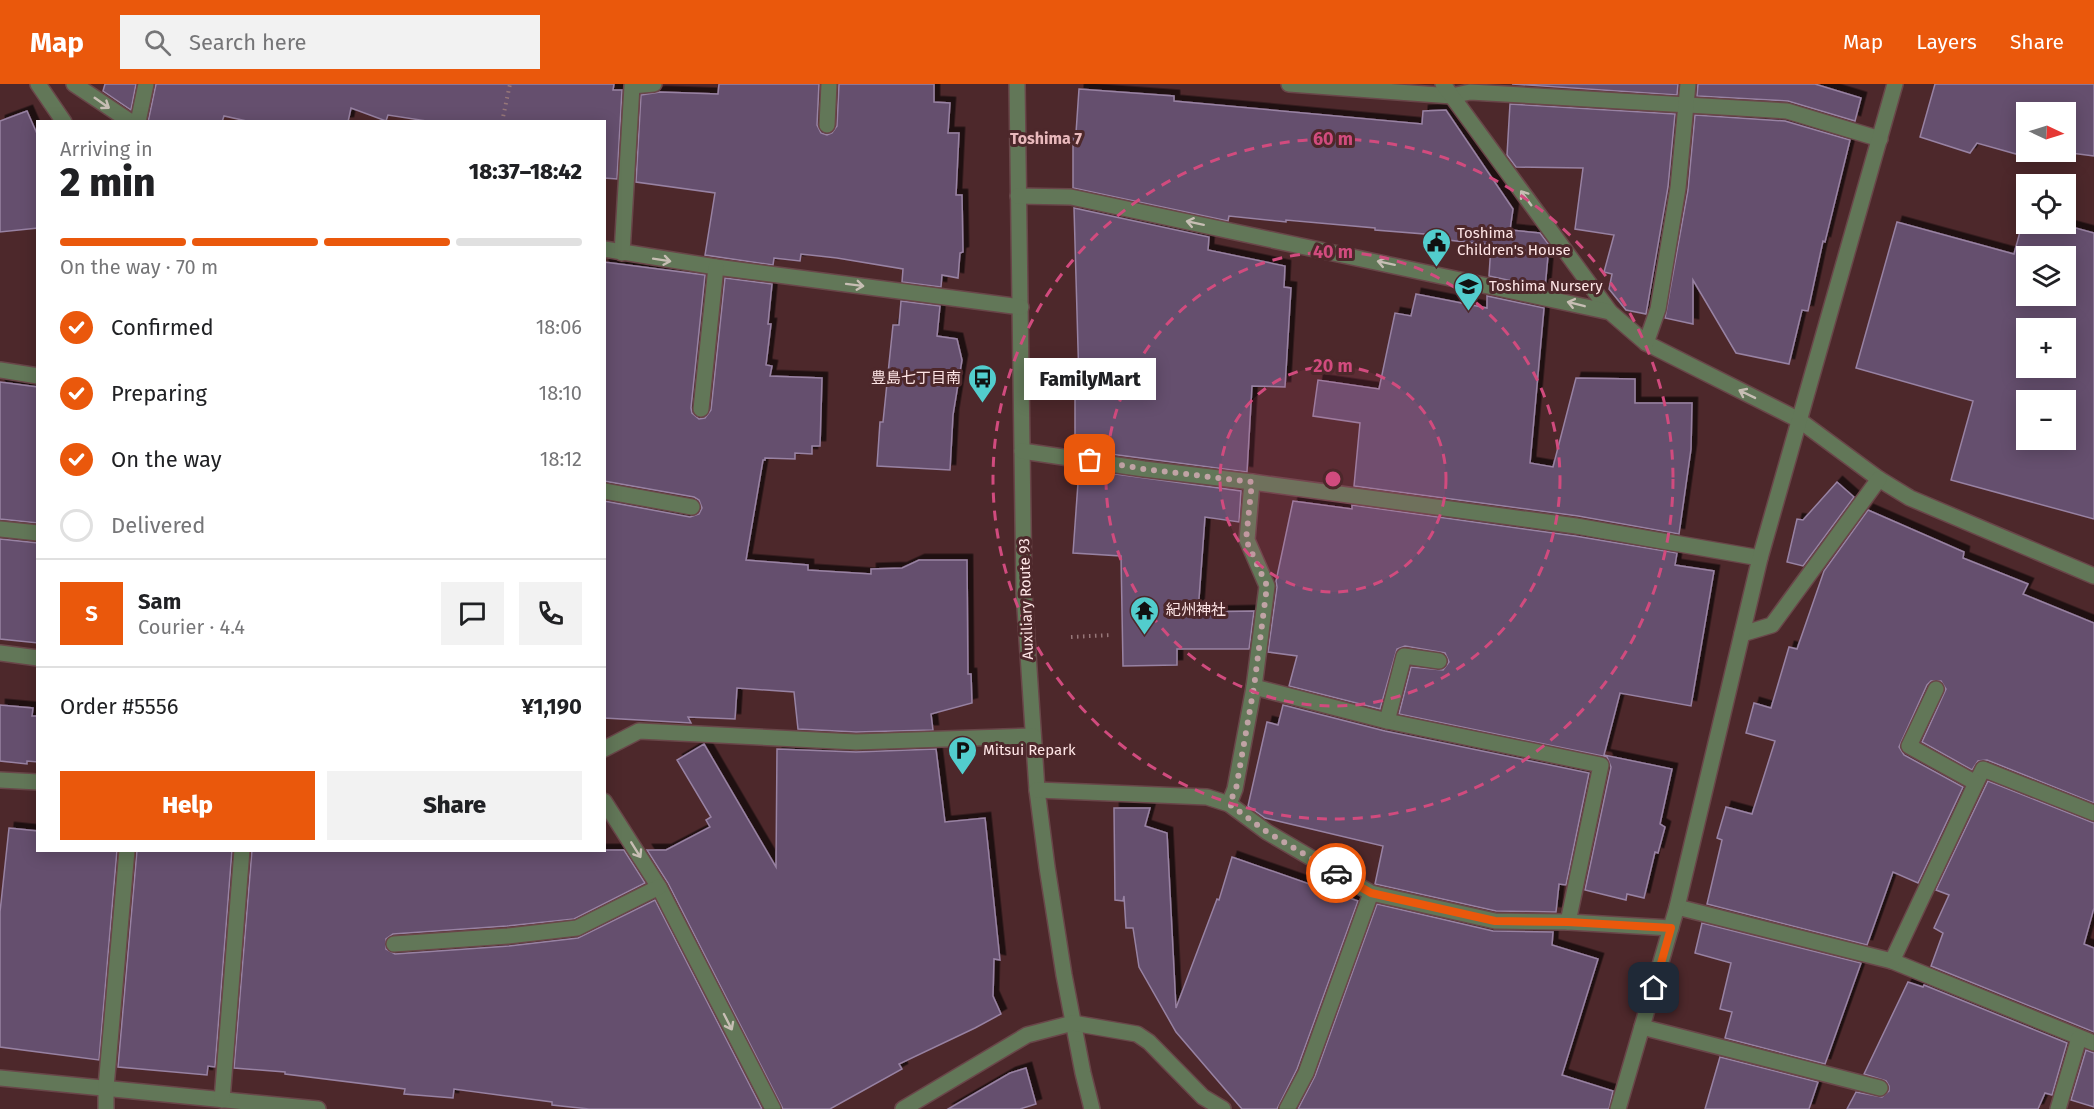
<!DOCTYPE html>
<meta charset="utf-8">
<style>
:root{--surface:#fff;--page:#f2f2f2;--text:#202124;--muted:#757577;--line:#e0e0e0;--accent:#ea580c}
body{margin:0;font-family:"Fira Sans","Noto Sans JP",sans-serif;background:var(--page);color:var(--text);height:100vh;display:flex;flex-direction:column;font-size:22px;white-space:nowrap}
*{box-sizing:border-box;margin:0}
p{font-size:20px;color:var(--muted)}
.icon{flex:none;width:33px;height:33px;fill:none;stroke:currentColor;stroke-width:2;stroke-linecap:round;stroke-linejoin:round}
.map{position:relative;flex:1;overflow:hidden}
.side{position:absolute;left:36px;top:36px;width:570px;height:732px;display:flex;flex-direction:column;background:var(--surface);border-radius:0px;box-shadow:0 3px 15px #0003}
.side>*{flex:none}
.needle{width:39px;rotate:94deg}
.fabs{position:absolute;left:2016px;top:18px;display:grid;gap:12px}
.fabs a{display:grid;place-items:center;width:60px;height:60px;border-radius:0px;background:var(--surface);box-shadow:0 3px 15px #0003;font-size:30px}
.pin{position:absolute;display:grid;place-items:center;width:51px;height:51px;color:#fff;margin:-26px;border-radius:12px;box-shadow:0 3px 9px #0006}
.courier{position:absolute;display:grid;place-items:center;width:60px;height:60px;margin:-30px;border:4px solid #ea580c;border-radius:50%;background:#fff;color:#222;box-shadow:0 2px 8px #0007}
.bubble{position:absolute;height:42px;border-radius:0px;background:var(--surface);box-shadow:0 3px 15px #0003;font-size:20px;font-weight:800;line-height:42px;text-align:center}
.headline em{font-style:normal;font-weight:800}
.headline div{display:flex;flex-direction:column-reverse}
.headline{display:flex;align-items:center;justify-content:space-between;height:102px;padding:0 24px}
h1{font-size:39px;font-weight:800;line-height:45px}
.bar{display:grid;grid-template-columns:repeat(4,1fr);gap:9px 6px;align-content:center;height:72px;padding:0 24px}
.bar i{height:8px;border-radius:4px;background:var(--line)}
.bar .selected{background:var(--accent)}
.bar p{grid-column:span 4}
.line{display:flex;align-items:center;gap:15px;padding:0 24px;border-top:2px solid var(--line)}
.line div{flex:1}
.round{display:grid;place-items:center;flex:none;width:63px;height:63px;border-radius:0px;background:var(--page)}
ol{padding:0 24px;list-style:none}
li{display:flex;align-items:center;gap:18px;height:66px}
li p{margin-inline-start:auto}
li .icon{padding:6px;border-radius:50%;background:var(--accent);color:#fff;stroke-width:4}
li:last-child{color:var(--muted)}
li i{width:33px;height:33px;border:3px solid var(--line);border-radius:50%}
.cta{display:flex;gap:12px;margin-top:auto;padding:12px 24px}
.cta a{flex:1;height:69px;border-radius:0px;background:var(--accent);color:#fff;font-size:24px;font-weight:800;line-height:69px;text-align:center}
.cta a+a{background:var(--page);color:var(--text)}
header{display:flex;align-items:center;gap:36px;box-sizing:border-box;height:84px;padding:0 30px;background:var(--accent);color:#fff}
header strong{font-size:28px}
nav{display:flex;gap:33px;margin-inline-start:auto;font-size:21px}
.search{width:420px;height:54px;background:var(--page);display:flex;align-items:center;gap:15px;box-sizing:border-box;padding:0 21px;border-radius:0px;color:var(--muted);font-size:22px}
.map>svg:first-child{display:block}
.building{fill:#65506e;stroke:#9882a3;stroke-width:1.5;fill-rule:evenodd;filter:url(#shadow)}
.lines{fill:none;stroke-linecap:round;stroke-linejoin:round}
.minor-casing{stroke:#694649;stroke-width:18}
.path{stroke:#977779;stroke-width:4;stroke-dasharray:1.5 4.5;stroke-linecap:butt}
.minor{stroke:#627758;stroke-width:15}
.oneway{stroke:#c7beb4}
.done{stroke:#c0a3a5;stroke-width:6;stroke-dasharray:0 10.8}
.route{stroke:#ea580c;stroke-width:8}
.ring{fill:none;stroke:#d14b7e;stroke-width:3;stroke-dasharray:10 8}
.labels{text-anchor:middle;stroke-width:6;stroke-linejoin:round;paint-order:stroke}
.poi-label{font-size:15px;fill:#fee5e6;stroke:#4d282b;text-anchor:start}
.street-label{font-size:15px;fill:#fee5e6;stroke:#4d282b}
.neighbourhood-label{font-size:16px;font-weight:bold;fill:#e9b9bc;stroke:#4d282b}
.centre{fill:#d14b7e;stroke:#4d282b;stroke-width:3}
.ring-label{font-size:18px;text-anchor:middle;font-weight:bold;fill:#d14b7e;stroke:#4d282b;stroke-width:6;stroke-linejoin:round;paint-order:stroke}
</style>
<header>
<strong>Map</strong>
<div class="search"><svg class="icon" aria-label="search" viewBox="0 0 24 24"><circle cx="10" cy="10" r="6"/><path d="M15 15l6 6"/></svg>Search here</div>
<nav><a>Map</a><a>Layers</a><a>Share</a></nav>
</header>
<div class="map">
<svg width="2094" height="1025" viewBox="0 0 2094 1025">
<defs>
<filter id="shadow"><feDropShadow dx="5.5" dy="-5.5" stdDeviation="0" flood-color="#0009"/></filter>
</defs>
<rect width="100%" height="100%" fill="#4d282b"/>
<g class="building">
<path d="M105,0H136L131,26L103,7Z"/>
<path d="M156,0H614L613,6H622L617,95L604,94V38H433L388,31L386,37L351,24L348,38H251L224,32L222,38H148Z"/>
<path d="M719,0H819L817,41L821,49L827,51L832,49L837,42L839,0H934V18L950,19L948,49H959L956,111H962L963,168L960,169L958,194L942,191L941,203L902,198L903,185L837,174L801,170L800,177L774,174L773,181L705,171L715,109L636,98L641,11L660,8L718,10Z"/>
<path d="M1512,0H1678L1677,11Z"/>
<path d="M1698,0H1815L1861,14L1855,37L1788,17L1697,12Z"/>
<path d="M1935,0H2094V72L2063,68H2066V28H2026V62L2020,61L2016,70L1977,59L1970,69L1920,53Z"/>
<path d="M1079,5L1174,12V17L1422,40L1423,27L1446,26L1513,125L1510,146L1540,149L1549,161L1545,204L1489,192L1491,161L1448,156L1449,152L1375,146V144L1286,136V138L1229,132L1228,137L1073,104V49H1076Z"/>
<path d="M1510,20L1675,30L1668,103L1646,230L1626,226L1609,205L1612,190L1604,188L1614,151L1575,145L1583,84L1516,83L1507,71Z"/>
<path d="M27,27L38,52V144L0,148V37Z"/>
<path d="M1695,31L1785,37L1850,56L1825,158L1823,157L1808,227L1802,226L1789,280L1736,269L1693,196V240L1665,234L1688,106Z"/>
<path d="M1074,124L1209,153L1208,166L1285,182L1284,203L1291,204L1285,303L1252,302L1247,388L1080,366L1081,358H1075V298H1079Z"/>
<path d="M1897,138L2014,170L2022,140H2061L2094,149V435L1951,396L1973,317L1856,284ZM2026,172H2066V212H2026ZM2026,244H2066V284H2026ZM2026,316H2066V356H2026Z"/>
<path d="M604,178L705,191L691,324L692,329L699,335L705,334L711,326L725,194L772,200L768,240H771L766,281L772,282L770,292L822,294L820,362H812V370L795,369V375L765,374V376H763L746,476L808,481V486L871,490V485L902,484L919,476H967L968,590H971L972,619L931,630L933,646L856,648L798,645L794,608L737,604L735,635L688,633L691,639L604,634V417L690,433L699,430L702,424L699,416L694,413L604,397Z"/>
<path d="M1416,210L1487,224V212L1544,224L1530,379L1553,383L1576,294L1635,295V319H1692L1691,365L1679,450L1578,432L1354,402L1360,339L1313,332L1318,296L1379,305L1395,229L1411,232Z"/>
<path d="M901,217L940,222L937,252L957,255L962,276L953,331L950,386L877,382L880,338H883L893,241H899Z"/>
<path d="M0,298L38,303V439L0,435Z"/>
<path d="M1079,385L1241,407L1239,438L1205,433L1198,528L1254,527L1249,565H1177V581L1123,582L1121,472L1073,469Z"/>
<path d="M1837,398L1854,413L1803,482L1787,478L1797,435L1803,436Z"/>
<path d="M1293,417L1352,425V421L1575,452L1677,469L1675,481L1714,487L1691,622L1620,609L1604,671L1672,685L1660,740L1665,743L1658,769L1655,768L1644,814L1627,810L1626,816L1585,806L1611,683L1607,673L1399,630L1411,583L1443,586L1449,578L1445,569L1405,562L1397,565L1380,625L1289,602L1297,572L1268,568L1277,503L1276,497Z"/>
<path d="M1868,426L1964,468L1963,474L2028,500L2023,510L2094,539V719L1987,676L1978,677L1972,686L1922,658L1946,605L1941,597H1931L1927,601L1899,663L1904,671L1963,703L1918,799L1893,788L1867,861L1707,820L1722,756L1717,754L1726,723L1752,730L1775,657L1746,649L1754,619L1771,624L1789,563L1797,565L1824,487Z"/>
<path d="M0,455L38,459V559L0,555Z"/>
<path d="M0,621L33,624L32,632H38V678L27,677V680L0,677Z"/>
<path d="M1283,621L1385,647L1589,689L1566,801L1559,800L1556,828L1496,827L1375,800L1383,762L1265,734L1248,722L1267,638L1278,641Z"/>
<path d="M704,660L776,783L777,665L856,668L936,665L945,738L985,734L1000,876L994,875L993,912L1001,930L975,944L899,980L902,985L830,1025H783L668,799L647,766H666L710,743L706,736L711,733L677,676Z"/>
<path d="M1988,697L2094,739V824L2084,860L2094,864V948L1931,882L1943,849L1934,844L1949,811L1936,806Z"/>
<path d="M1114,724H1150L1145,742L1167,749L1176,924L1217,815L1219,816L1232,773L1358,817L1297,985L1277,1025H1242L1176,948L1139,883L1133,844H1126L1124,812L1123,817L1115,816Z"/>
<path d="M9,744L38,747V766H117L99,976L0,963V828Z"/>
<path d="M137,766H232L215,983L208,982L207,991L118,983Z"/>
<path d="M252,766H624L645,799L574,835L507,842L393,850L386,855V865L395,870L509,862L578,854L655,816L762,1025H589L552,1021V1018L454,1005L453,1014L404,1010L405,1005L285,990V988L234,984Z"/>
<path d="M1377,820L1493,847L1553,848L1552,861L1598,875L1562,991L1613,1007L1609,1025H1298L1315,992Z"/>
<path d="M1702,839L1861,879L1825,980L1725,954L1732,928L1720,925L1731,879L1695,869Z"/>
<path d="M1908,898L1923,903L1924,901L2067,959L2052,1011L2045,1009L2038,1025H1847L1856,1008L1882,1013L1889,1007V1002L1886,997L1864,990Z"/>
<path d="M2086,966L2094,969V1023L2071,1016Z"/>
<path d="M1720,973L1818,998L1809,1025H1705Z"/>
<path d="M1026,984L1036,1020L1020,1025H948L1010,989Z"/>
</g>
<g class="lines">
<defs>
<g id="minor">
<path d="M38,0L64,38"/>
<path d="M74,0L131,38"/>
<path d="M1017,0L1024,509L1037,706L1047,783L1064,891L1083,989L1092,1025"/>
<path d="M1289,0L1452,12L1470,8L1787,27L1880,55"/>
<path d="M1443,0L1610,228"/>
<path d="M138,38L146,0"/>
<path d="M827,41L829,0"/>
<path d="M1018,112L1071,113L1610,228L1646,259L1799,336L1879,395L1910,414L2094,492"/>
<path d="M604,165L716,183L1021,223"/>
<path d="M622,169L632,2L654,0"/>
<path d="M1646,259L1658,225L1678,104L1688,0"/>
<path d="M0,286L38,292"/>
<path d="M701,325L716,183"/>
<path d="M1022,367L1144,385L1252,398L1576,442L1760,474"/>
<path d="M604,407L692,423"/>
<path d="M0,445L38,449"/>
<path d="M1742,550L1772,541L1879,395"/>
<path d="M0,569L38,574"/>
<path d="M1254,603L1387,637L1601,681L1568,838"/>
<path d="M1387,637L1404,572L1439,577"/>
<path d="M604,665L639,647L856,658L1033,652"/>
<path d="M0,696L38,698"/>
<path d="M1976,699L1983,685L2094,729"/>
<path d="M1037,706L1207,713L1229,720L1267,748L1371,809L1495,837L1568,838L1671,844"/>
<path d="M604,717L659,803L773,1025"/>
<path d="M1229,720L1235,705L1254,603L1267,502L1247,456L1252,398"/>
<path d="M1677,823L1892,877L2094,959"/>
<path d="M394,860L508,852L577,844L659,803"/>
<path d="M1892,877L1976,699L1909,662L1936,605"/>
<path d="M1642,943L1880,1004"/>
<path d="M0,994L318,1025"/>
<path d="M222,1016L242,766"/>
<path d="M106,1025V1003L127,766"/>
<path d="M903,1025L1027,951L1073,939L1137,950L1149,958L1203,1013L1223,1025"/>
<path d="M1287,1025L1306,989L1371,809"/>
<path d="M1618,1025L1677,823L1760,474L1895,0"/>
<path d="M2058,1025L2079,954"/>
</g>
</defs>
<use href="#minor" class="minor-casing"/>
<g class="path">
<path d="M502,38L510,0"/>
<path d="M1071,553L1111,551"/>
</g>
<use href="#minor" class="minor"/>
</g>
<defs><path id="oneway-shaft" d="M-6 0H5M1.5-3L5.5 0L1.5 3" fill="none" stroke-width="1.6" stroke-linecap="round" stroke-linejoin="round" transform="scale(1.5)"/></defs>
<g class="oneway">
<use href="#oneway-shaft" transform="translate(102 19) rotate(35)"/>
<use href="#oneway-shaft" transform="translate(1526 114) rotate(-126)"/>
<use href="#oneway-shaft" transform="translate(1195 139) rotate(-168)"/>
<use href="#oneway-shaft" transform="translate(662 176) rotate(9)"/>
<use href="#oneway-shaft" transform="translate(1386 179) rotate(-168)"/>
<use href="#oneway-shaft" transform="translate(855 201) rotate(7)"/>
<use href="#oneway-shaft" transform="translate(1576 220) rotate(-166)"/>
<use href="#oneway-shaft" transform="translate(1747 310) rotate(-154)"/>
<use href="#oneway-shaft" transform="translate(636 766) rotate(58)"/>
<use href="#oneway-shaft" transform="translate(728 938) rotate(63)"/>
</g>
<g class="lines">
<path class="done" d="M1090,376L1144,385L1252,398L1246,456L1267,502L1254,603L1236,705L1229,720L1267,748L1336,789"/>
<path class="route" d="M1336,789L1371,809L1495,837L1568,838L1671,844L1654,904"/>
</g>
<circle cx="1333" cy="395" r="113" fill="#d14b7e" fill-opacity=".12"/>
<g class="ring">
<circle cx="1333" cy="395" r="113"/>
<circle cx="1333" cy="395" r="227"/>
<circle cx="1333" cy="395" r="340"/>
</g>
<defs>
<symbol id="civic-pin" viewBox="-11 -11 22 30"><path d="M0 17L-7.5 6A9.5 9.5 0 1 1 7.5 6Z" fill="#52cdcd" stroke="#4d282b"/><path d="M-.6-6.5H3V-4.5H.6V-3L4-1V1h2V6H-6V1h2V-1L-.6-3ZM-1.2 2.5V6h2.4V2.5Z" fill="#111"/></symbol>
<symbol id="school-pin" viewBox="-11 -11 22 30"><path d="M0 17L-7.5 6A9.5 9.5 0 1 1 7.5 6Z" fill="#52cdcd" stroke="#4d282b"/><path d="M0-5L7-2L0 1L-7-2ZM-4 1L0 2.5L4 1V4Q0 6-4 4Z" fill="#111"/></symbol>
<symbol id="bus-pin" viewBox="-11 -11 22 30"><path d="M0 17L-7.5 6A9.5 9.5 0 1 1 7.5 6Z" fill="#52cdcd" stroke="#4d282b"/><path d="M-5-6H5V4H4V6H2V4H-2V6H-4V4H-5ZM-3.5-4V0h7V-4ZM-3.5 1.2v1.5H-2V1.2ZM2 1.2v1.5H3.5V1.2Z" fill="#111"/></symbol>
<symbol id="temple-pin" viewBox="-11 -11 22 30"><path d="M0 17L-7.5 6A9.5 9.5 0 1 1 7.5 6Z" fill="#52cdcd" stroke="#4d282b"/><path d="M0-6L5-2H3V0L6.5 2.5H4V6H1.5V3h-3V6H-4V2.5H-6.5L-3 0V-2H-5Z" fill="#111"/></symbol>
<symbol id="parking-pin" viewBox="-11 -11 22 30"><path d="M0 17L-7.5 6A9.5 9.5 0 1 1 7.5 6Z" fill="#52cdcd" stroke="#4d282b"/><path d="M-3.5-5.5H1a3.5 3.5 0 0 1 0 7H-1V5.5H-3.5ZM-1-3.4V-.6H.8a1.4 1.4 0 0 0 0-2.8Z" fill="#111"/></symbol>
</defs>
<g fill-rule="evenodd">
<use href="#civic-pin" x="1420" y="142" width="33" height="45"/>
<use href="#school-pin" x="1452" y="186" width="33" height="45"/>
<use href="#bus-pin" x="966" y="278" width="33" height="45"/>
<use href="#temple-pin" x="1128" y="510" width="33" height="45"/>
<use href="#parking-pin" x="946" y="650" width="33" height="45"/>
</g>
<g class="labels">
<g class="poi-label">
<text x="1457" y="154">Toshima<tspan x="1457" dy="17">Children's House</tspan></text>
<text x="1489" y="207">Toshima Nursery</text>
<text x="961" y="299" text-anchor="end">豊島七丁目南</text>
<text x="1166" y="531">紀州神社</text>
<text x="983" y="671">Mitsui Repark</text>
</g>
<g class="street-label">
<text transform="translate(1026 515) rotate(-92)" y="5">Auxiliary Route 93</text>
</g>
<g class="neighbourhood-label">
<text x="1046" y="60">Toshima 7</text>
</g>
</g>
<circle cx="1333" cy="395" r="9" class="centre"/>
<g class="ring-label">
<text x="1333" y="61">60 m</text>
<text x="1333" y="174">40 m</text>
<text x="1333" y="288">20 m</text>
</g>
</svg>
<div class="fabs">
<a><svg class="needle" viewBox="-14 -14 28 28"><path d="M0-13l5 13h-10z" fill="#e53935"/><path d="M0 13l5-13h-10z" fill="#757577"/></svg></a>
<a><svg class="icon" aria-label="locate" viewBox="0 0 24 24"><circle cx="12" cy="12" r="6"/><path d="M12 2v4M12 18v4M2 12h4M18 12h4"/></svg></a>
<a><svg class="icon" aria-label="layers" viewBox="0 0 24 24"><path d="M12 4l9 5-9 5-9-5zM3 14l9 5 9-5"/></svg></a>
<a>+</a>
<a>−</a>
</div>
<div class="pin" style="left:1090px;top:376px;background:#ea580c"><svg class="icon" aria-label="bag" viewBox="0 0 24 24"><path d="M5 8h14l-1 12H6zM9 8a3 3 0 0 1 6 0"/></svg></div>
<div class="pin" style="left:1654px;top:904px;background:#1f2937"><svg class="icon" aria-label="home" viewBox="0 0 24 24"><path d="M3 11l9-7 9 7M6 9v11h12V9"/></svg></div>
<div class="courier" style="left:1336px;top:789px"><svg class="icon" aria-label="car" viewBox="0 0 24 24"><path d="M5 17H2v-5l4-1 3-4h7l3 4 3 1v5h-3M9 17h6M6 11h13"/><circle cx="7" cy="17" r="2"/><circle cx="17" cy="17" r="2"/></svg></div>
<div class="bubble" style="left:1024px;top:274px;width:132px">FamilyMart</div>
<section class="side">
<div class="headline"><div><h1>2 min</h1><p>Arriving in</p></div><em>18:37–18:42</em></div>
<div class="bar"><i class="selected"></i><i class="selected"></i><i class="selected"></i><i></i><p>On the way · 70 m</p></div>
<ol>
<li><svg class="icon" aria-label="check" viewBox="0 0 24 24"><path d="M5 12l5 5 9-10"/></svg>Confirmed<p>18:06</p></li>
<li><svg class="icon" aria-label="check" viewBox="0 0 24 24"><path d="M5 12l5 5 9-10"/></svg>Preparing<p>18:10</p></li>
<li><svg class="icon" aria-label="check" viewBox="0 0 24 24"><path d="M5 12l5 5 9-10"/></svg>On the way<p>18:12</p></li>
<li><i></i>Delivered</li>
</ol>
<div class="line" style="height:108px"><b class="round" style="background:var(--accent);color:#fff">S</b><div><b>Sam</b><p>Courier · 4.4</p></div><a class="round"><svg class="icon" aria-label="chat" viewBox="0 0 24 24"><path d="M4 5h16v11H9l-5 4z"/></svg></a><a class="round"><svg class="icon" aria-label="phone" viewBox="0 0 24 24"><path d="M5 4h4l2 5-3 2q2 4 5 5l2-3 5 2v4C11 20 4 13 5 4z"/></svg></a></div>
<div class="line" style="height:78px"><div>Order #5556</div><b>¥1,190</b></div>
<div class="cta"><a>Help</a><a>Share</a></div>
</section>
</div>
